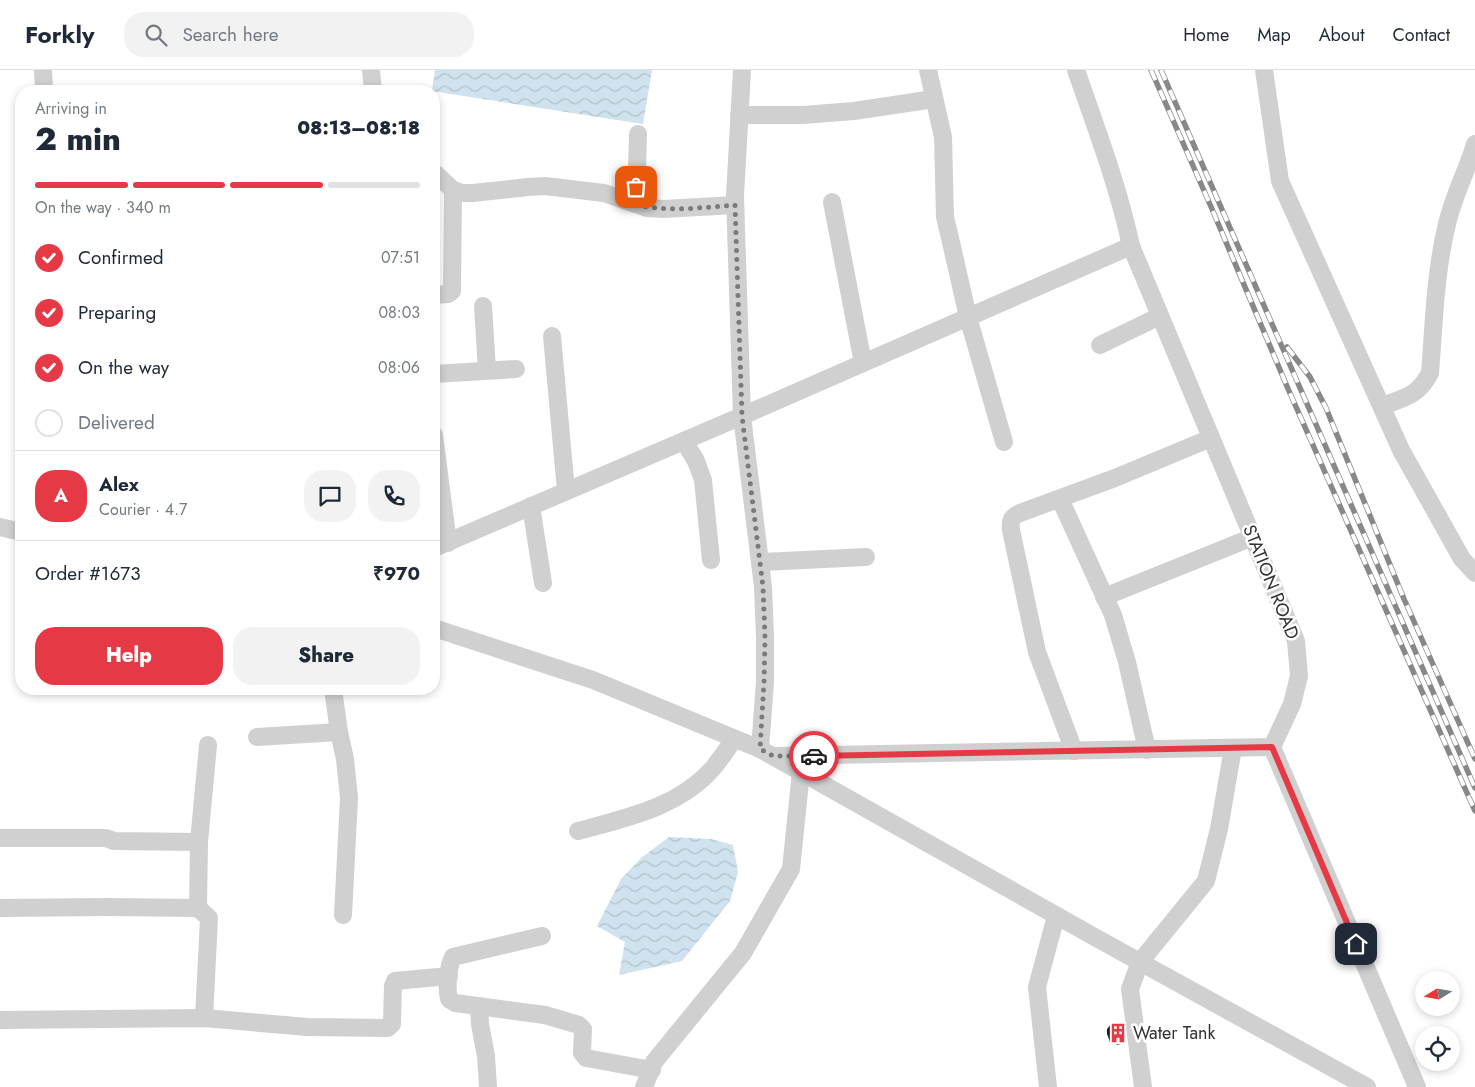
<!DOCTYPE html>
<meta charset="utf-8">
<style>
:root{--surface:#fff;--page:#f2f2f3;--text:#1f2937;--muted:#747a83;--line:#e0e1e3;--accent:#e63946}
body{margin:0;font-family:Jost,sans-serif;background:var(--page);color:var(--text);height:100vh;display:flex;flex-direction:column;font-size:19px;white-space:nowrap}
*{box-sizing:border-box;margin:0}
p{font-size:16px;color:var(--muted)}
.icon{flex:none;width:28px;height:28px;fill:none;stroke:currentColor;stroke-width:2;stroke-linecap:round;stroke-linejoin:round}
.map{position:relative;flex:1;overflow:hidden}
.side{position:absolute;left:15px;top:15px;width:425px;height:610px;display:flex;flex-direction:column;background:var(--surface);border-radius:20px;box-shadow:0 2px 8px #0003}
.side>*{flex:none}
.needle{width:32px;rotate:259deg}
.buttons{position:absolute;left:1415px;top:901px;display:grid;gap:10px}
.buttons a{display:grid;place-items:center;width:45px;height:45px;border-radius:50%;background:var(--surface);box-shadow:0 2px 8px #0003;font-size:25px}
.pin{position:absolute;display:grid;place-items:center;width:42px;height:42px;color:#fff;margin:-21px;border-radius:10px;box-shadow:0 2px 8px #0006}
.courier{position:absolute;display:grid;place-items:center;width:50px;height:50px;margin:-25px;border:4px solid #e63946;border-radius:50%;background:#fff;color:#222;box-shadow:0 1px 6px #0007}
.overview em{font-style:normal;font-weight:800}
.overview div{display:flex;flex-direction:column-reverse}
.overview{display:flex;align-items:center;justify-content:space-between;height:85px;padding:0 20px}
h1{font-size:32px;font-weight:800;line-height:38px}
.bar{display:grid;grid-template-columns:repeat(4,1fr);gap:8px 5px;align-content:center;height:60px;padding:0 20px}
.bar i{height:6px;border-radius:4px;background:var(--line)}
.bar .on{background:var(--accent)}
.bar p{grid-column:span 4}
.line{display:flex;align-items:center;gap:12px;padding:0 20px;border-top:1px solid var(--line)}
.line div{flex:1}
.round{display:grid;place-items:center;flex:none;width:52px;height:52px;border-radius:20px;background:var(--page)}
ol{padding:0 20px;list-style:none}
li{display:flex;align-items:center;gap:15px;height:55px}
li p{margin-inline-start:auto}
li .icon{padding:5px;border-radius:50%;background:var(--accent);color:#fff;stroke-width:4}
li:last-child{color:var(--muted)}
li i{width:28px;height:28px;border:2px solid var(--line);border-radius:50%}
.cta{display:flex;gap:10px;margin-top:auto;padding:10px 20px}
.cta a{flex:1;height:58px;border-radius:20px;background:var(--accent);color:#fff;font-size:20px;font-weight:800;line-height:58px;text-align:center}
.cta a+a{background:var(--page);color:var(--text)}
header{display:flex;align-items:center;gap:30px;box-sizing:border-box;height:70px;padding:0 25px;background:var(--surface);border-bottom:1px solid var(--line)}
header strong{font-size:24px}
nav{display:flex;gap:28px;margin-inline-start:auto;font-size:18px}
.search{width:350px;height:45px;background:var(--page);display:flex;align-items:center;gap:12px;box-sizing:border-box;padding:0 18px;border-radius:20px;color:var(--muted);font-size:19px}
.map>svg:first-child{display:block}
.water{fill:url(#water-waves)}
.building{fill:url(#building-back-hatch)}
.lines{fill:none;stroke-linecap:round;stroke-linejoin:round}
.minor{stroke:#d0d0d0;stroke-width:18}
.rail-casing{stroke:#888;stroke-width:5.5}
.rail{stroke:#fff;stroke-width:4;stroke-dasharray:11;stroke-linecap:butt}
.done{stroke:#7a7a7a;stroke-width:5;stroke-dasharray:0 9}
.route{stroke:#e63946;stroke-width:6}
.labels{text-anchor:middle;stroke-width:5;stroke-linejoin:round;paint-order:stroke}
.street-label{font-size:18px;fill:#333;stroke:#fff}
.poi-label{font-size:18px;fill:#333;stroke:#fff;text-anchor:start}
</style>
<header>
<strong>Forkly</strong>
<div class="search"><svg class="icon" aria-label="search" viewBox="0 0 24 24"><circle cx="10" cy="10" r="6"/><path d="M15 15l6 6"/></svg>Search here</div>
<nav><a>Home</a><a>Map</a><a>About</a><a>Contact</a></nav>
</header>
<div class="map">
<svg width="1475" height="1017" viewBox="0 0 1475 1017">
<defs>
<pattern id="water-waves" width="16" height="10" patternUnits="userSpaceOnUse" patternTransform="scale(1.25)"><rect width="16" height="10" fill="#cfe2ee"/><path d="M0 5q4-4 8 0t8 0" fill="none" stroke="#b2c2cd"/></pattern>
<pattern id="building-back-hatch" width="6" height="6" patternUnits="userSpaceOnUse" patternTransform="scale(1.25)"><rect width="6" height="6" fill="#1a1a1a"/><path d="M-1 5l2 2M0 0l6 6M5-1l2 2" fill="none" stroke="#333"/></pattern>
</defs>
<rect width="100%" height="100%" fill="#fff"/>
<g class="water">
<path d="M435,0H652L643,54L432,21Z"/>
<path d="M669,767L711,769L733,775L738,802L730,831L682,891L619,905L625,872L597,856L621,809L641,788Z"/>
</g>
<path class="building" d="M1115,952L1121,953L1124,955L1126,971L1118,975L1110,972L1107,964V959L1111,954Z"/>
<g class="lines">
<g class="minor">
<path d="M43,0L44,21"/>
<path d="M371,0L373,21"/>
<path d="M742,0L735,126L742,346L763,517L765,568V612L760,679"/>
<path d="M928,0L943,67L945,147L950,168L968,247L1004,372"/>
<path d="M1076,0C1096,58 1118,115 1131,176L1296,571L1299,606L1292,634L1272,677L1417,1017"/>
<path d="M1264,0L1280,111L1401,380L1462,489L1475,503"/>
<path d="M739,45H803L854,41L934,29"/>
<path d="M434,103L436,104L453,120L463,123H473L528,117L545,116L604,123L647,138L663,139L735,135"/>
<path d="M832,132L863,293"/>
<path d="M636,134L638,64"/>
<path d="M434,225L448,224L452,221L453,120"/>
<path d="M483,236L487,300"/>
<path d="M552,266L566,421"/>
<path d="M1100,275L1160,246"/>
<path d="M434,304L516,299"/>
<path d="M1382,336C1404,328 1418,326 1430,303C1434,254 1435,203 1447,154C1453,127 1467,101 1475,74"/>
<path d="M434,365L448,473"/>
<path d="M684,371L696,391L703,410L711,490"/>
<path d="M1060,429L1113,545L1127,592L1147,680"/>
<path d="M531,436L543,513"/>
<path d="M0,457L21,462"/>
<path d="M434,478L742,346L1131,176"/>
<path d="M760,492L866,487"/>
<path d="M1104,527L1253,467"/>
<path d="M434,558L593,610L760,679L1100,870L1367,1017"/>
<path d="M333,619L339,662L345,689L349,728L343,845"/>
<path d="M257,667L339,662"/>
<path d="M1074,681L1037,582L1011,460C1010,450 1011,447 1020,443L1115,408L1211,368"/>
<path d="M773,686L1272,677"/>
<path d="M578,761C626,748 680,737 714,697C721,688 728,678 734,669"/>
<path d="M0,768H106L114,771L199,772"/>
<path d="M0,838L108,837L198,838"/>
<path d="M542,866L453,887C448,897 446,918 449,929L455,933L545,945L579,955L583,959L582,983L586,988L652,1000"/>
<path d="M479,936L480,954L486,986L488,1017"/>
<path d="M204,948L209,848L198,838L199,772L208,675"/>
<path d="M0,950L204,948L307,957L388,958L392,954L393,916L395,911L449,906"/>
<path d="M644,1017L654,992L743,883L791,799L801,702"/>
<path d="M1048,1017L1037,917L1056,846"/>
<path d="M1143,1017L1130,919L1140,892L1206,811L1219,759L1233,678"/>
</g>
<defs>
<g id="rail">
<path d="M1151,0L1212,139L1289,321L1475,741"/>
<path d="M1161,0L1475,718"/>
<path d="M1287,277L1310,307L1326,338L1404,529L1475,689"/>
</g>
</defs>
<use href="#rail" class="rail-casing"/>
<use href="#rail" class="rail"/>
</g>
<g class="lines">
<path class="done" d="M636,117V134C665,143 705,137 735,135L742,346L763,517L765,568L764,612L760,679L773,686H814"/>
<path class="route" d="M814,686L1272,677L1356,874"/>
</g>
<defs>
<symbol id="building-bare" viewBox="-9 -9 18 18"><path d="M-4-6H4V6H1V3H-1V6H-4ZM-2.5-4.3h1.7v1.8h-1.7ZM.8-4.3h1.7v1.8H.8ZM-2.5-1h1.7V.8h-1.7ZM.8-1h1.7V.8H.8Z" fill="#e63946" stroke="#fff" stroke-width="2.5" paint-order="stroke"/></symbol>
</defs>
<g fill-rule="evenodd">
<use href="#building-bare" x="1104" y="949" width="28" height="28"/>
</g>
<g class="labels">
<g class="street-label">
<text transform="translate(1271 512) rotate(68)" y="6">STATION ROAD</text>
</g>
<g class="poi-label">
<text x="1133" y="969">Water Tank</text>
</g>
</g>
</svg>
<div class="buttons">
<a><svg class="needle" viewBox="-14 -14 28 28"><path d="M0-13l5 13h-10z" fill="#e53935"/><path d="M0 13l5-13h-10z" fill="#747a83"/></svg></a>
<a><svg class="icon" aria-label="locate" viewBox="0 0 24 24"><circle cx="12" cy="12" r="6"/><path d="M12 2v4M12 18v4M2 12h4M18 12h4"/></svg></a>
</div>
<div class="pin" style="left:636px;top:117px;background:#ea580c"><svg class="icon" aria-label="bag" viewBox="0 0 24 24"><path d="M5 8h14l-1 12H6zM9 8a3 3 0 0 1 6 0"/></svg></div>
<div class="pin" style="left:1356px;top:874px;background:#1f2937"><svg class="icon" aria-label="home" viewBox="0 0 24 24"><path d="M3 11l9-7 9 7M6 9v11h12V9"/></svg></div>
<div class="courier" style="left:814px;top:686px"><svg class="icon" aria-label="car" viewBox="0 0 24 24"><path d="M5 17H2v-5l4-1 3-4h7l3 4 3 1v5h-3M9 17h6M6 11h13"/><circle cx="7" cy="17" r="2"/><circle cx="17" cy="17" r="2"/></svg></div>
<section class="side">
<div class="overview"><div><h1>2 min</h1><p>Arriving in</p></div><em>08:13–08:18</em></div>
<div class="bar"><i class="on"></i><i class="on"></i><i class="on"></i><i></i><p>On the way · 340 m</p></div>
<ol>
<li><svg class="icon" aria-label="check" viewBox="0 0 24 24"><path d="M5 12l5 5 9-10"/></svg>Confirmed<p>07:51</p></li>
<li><svg class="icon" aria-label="check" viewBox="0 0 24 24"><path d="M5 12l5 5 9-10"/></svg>Preparing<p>08:03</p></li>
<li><svg class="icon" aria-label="check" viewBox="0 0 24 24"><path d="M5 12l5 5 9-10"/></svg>On the way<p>08:06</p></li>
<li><i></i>Delivered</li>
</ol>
<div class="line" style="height:90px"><b class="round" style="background:var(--accent);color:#fff">A</b><div><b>Alex</b><p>Courier · 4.7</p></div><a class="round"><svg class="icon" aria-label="chat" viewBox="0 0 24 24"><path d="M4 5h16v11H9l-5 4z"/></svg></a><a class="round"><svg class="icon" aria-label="phone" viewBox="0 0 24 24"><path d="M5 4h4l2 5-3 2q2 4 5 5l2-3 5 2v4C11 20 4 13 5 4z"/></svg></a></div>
<div class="line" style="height:65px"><div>Order #1673</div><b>₹970</b></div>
<div class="cta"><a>Help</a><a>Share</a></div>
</section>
</div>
